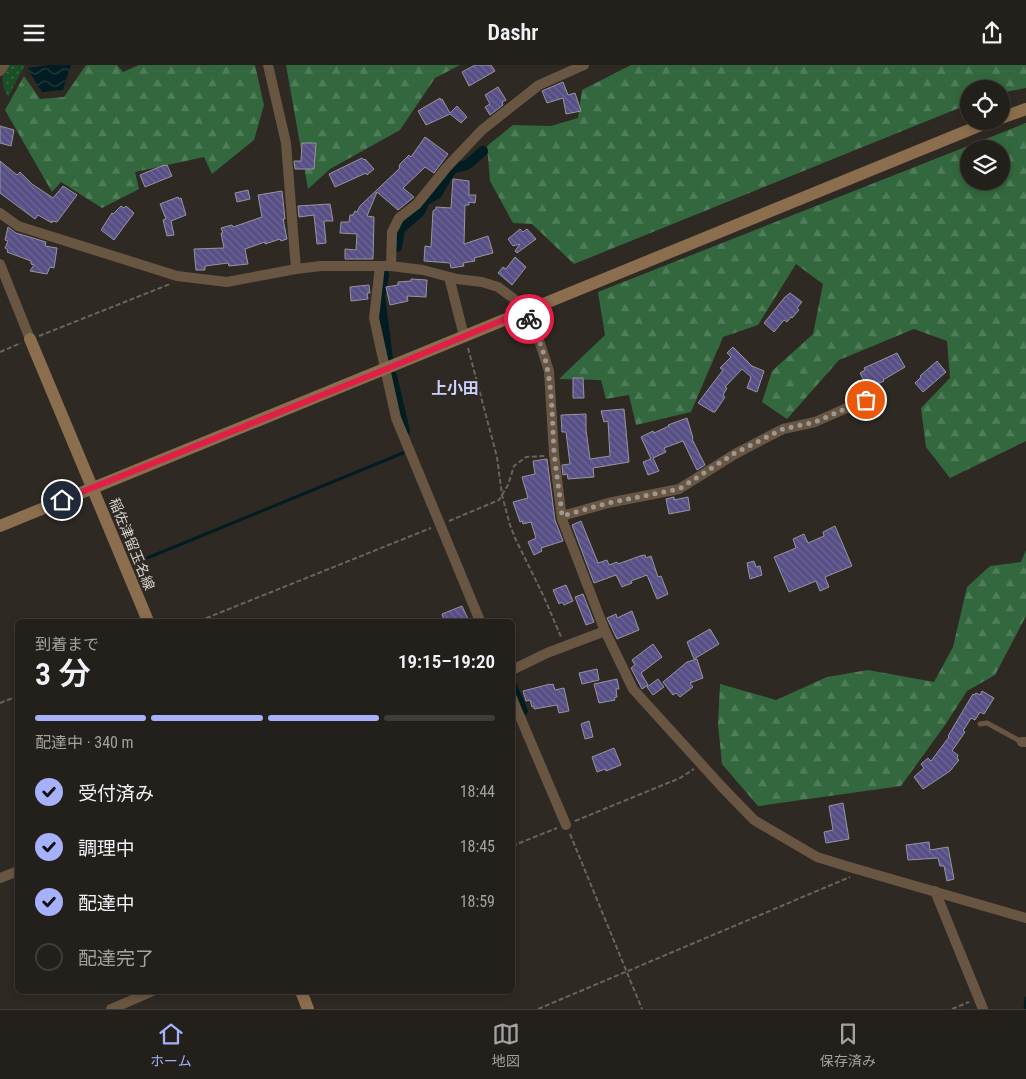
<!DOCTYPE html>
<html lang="ja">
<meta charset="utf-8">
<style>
:root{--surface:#231f1a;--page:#2f2c27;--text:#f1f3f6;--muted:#a3a2a2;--line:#403d39;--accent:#a6b1fc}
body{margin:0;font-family:"Roboto Condensed","Noto Sans JP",sans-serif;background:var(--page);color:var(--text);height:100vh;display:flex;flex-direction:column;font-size:19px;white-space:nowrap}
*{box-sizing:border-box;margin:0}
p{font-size:16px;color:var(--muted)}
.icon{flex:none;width:28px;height:28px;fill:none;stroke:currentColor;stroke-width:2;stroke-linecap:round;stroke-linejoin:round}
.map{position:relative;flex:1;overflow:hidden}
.details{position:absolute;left:15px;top:554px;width:500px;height:375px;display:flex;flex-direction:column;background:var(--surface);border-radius:8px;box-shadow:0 2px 8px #0003,0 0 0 1px var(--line)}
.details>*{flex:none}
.tools{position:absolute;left:960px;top:15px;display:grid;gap:10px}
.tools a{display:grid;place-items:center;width:50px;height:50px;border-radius:50%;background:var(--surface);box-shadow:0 2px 8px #0003,0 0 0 1px var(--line);font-size:25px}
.pin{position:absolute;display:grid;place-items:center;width:42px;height:42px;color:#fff;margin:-21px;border:2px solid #fff;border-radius:50%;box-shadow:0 1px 5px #0007}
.courier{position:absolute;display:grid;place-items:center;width:50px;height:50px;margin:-25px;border:4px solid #e11d48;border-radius:50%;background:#fff;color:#222;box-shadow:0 1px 6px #0007}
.headline em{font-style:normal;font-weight:600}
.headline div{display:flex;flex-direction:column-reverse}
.headline{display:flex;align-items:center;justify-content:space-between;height:85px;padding:0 20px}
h1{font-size:32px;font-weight:600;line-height:38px}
.bar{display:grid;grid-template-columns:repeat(4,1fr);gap:8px 5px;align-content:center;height:60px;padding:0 20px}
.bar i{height:6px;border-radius:4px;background:var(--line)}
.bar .on{background:var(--accent)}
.bar p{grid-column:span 4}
ol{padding:0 20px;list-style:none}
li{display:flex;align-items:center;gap:15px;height:55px}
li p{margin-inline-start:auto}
li .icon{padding:5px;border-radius:50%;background:var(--accent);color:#111;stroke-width:4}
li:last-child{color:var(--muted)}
li i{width:28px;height:28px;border:2px solid var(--line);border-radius:50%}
header{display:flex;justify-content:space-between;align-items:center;height:65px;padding:0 20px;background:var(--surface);font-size:22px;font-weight:600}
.tab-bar{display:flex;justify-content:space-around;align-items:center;height:70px;border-top:1px solid var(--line);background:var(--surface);font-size:14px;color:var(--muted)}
.tab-bar a{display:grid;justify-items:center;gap:2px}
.tab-bar .on{color:var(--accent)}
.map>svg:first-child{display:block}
.grass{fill:url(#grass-dots)}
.forest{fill:url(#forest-firs);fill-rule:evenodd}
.water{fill:url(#water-waves)}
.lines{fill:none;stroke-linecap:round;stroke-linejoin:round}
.stream{stroke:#011d22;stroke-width:3}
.canal{stroke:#011d22;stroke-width:10}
.building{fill:url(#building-back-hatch);stroke:#96959f}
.path{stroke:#69645e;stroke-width:2;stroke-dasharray:5 2.5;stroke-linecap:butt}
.lane{stroke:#695642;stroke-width:5}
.street{stroke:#695642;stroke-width:10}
.secondary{stroke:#8b6e4d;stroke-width:12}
.done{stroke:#9c9792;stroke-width:5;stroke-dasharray:0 9}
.route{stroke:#e11d48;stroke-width:6}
.labels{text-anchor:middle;stroke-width:4.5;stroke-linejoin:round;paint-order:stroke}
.street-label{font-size:14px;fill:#d6d2ce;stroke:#2f2923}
.quarter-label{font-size:16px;font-weight:bold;fill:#c9d1fc;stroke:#2f2923}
</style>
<header><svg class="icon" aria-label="menu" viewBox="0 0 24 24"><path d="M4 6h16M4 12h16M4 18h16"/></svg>Dashr<svg class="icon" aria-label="share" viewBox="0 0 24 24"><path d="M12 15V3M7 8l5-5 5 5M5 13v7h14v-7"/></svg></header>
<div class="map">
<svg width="1026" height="944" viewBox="0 0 1026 944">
<defs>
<pattern id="grass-dots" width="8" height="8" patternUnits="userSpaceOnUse" patternTransform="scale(1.25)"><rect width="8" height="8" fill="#1a4e27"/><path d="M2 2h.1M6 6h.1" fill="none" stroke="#3b6745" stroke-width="1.8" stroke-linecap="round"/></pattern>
<pattern id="forest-firs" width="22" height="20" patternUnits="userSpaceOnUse" patternTransform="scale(1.25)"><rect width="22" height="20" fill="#33683e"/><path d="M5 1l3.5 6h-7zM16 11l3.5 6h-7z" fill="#507d59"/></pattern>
<pattern id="water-waves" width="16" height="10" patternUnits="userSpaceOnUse" patternTransform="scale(1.25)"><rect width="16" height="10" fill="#011d22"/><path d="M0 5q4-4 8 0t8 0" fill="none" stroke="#253d41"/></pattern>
<pattern id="building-back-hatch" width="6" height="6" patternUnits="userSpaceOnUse" patternTransform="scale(1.25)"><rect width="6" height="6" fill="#574f85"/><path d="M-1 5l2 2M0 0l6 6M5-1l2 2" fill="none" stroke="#6e6795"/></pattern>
</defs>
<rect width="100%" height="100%" fill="#2f2923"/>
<path class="grass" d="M8,0H25L8,32C1,20 1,12 8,0Z"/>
<g class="forest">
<path d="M86,0H117L123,7L139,0H255L264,40L254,75L212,109L204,92L135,107L139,124L102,143L61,117L52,127L5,45L24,11L40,34L64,32Z"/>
<path d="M286,0H460L435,13L400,65L330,104L308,124Z"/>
<path d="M631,0H1026V23L1001,28V24H969V39L574,199L532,159L513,158L490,116L487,81L513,60L551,61L578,53L582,25Z"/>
<path d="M1026,58V376L950,413L926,382L921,343L950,313L947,276L914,264L839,295L787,354L762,337L772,306L813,269L823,219L796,199L758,260L723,272L691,347L636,360L629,330L606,334L601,315L559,314L605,270L598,227ZM969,84H1001V116H969Z"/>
<path d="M1026,485V551L995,610L967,626L945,660L901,721L758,741L722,699L718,659L720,619L776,635L827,612L868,605L934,617L953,582L967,522L990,501L1021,497Z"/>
</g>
<path class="water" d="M48,0H71L63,25L42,27L27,3Z"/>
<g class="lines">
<g class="stream">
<path d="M135,498L403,388"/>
<path d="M1025,944L1026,933"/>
</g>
<g class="canal">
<path d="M397,182L400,164L420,147L425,136L437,129L452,104L467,100L483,86"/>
<path d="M384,210L380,231L388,294"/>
<path d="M392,311L405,366"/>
<path d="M512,621L523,646"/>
</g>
</g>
<g class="building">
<path d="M475,0H491L495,6L469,21L462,7Z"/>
<path d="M563,17L568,30L575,28L581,46L566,49L563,33L547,38L542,26Z"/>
<path d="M498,22L506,35L502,37L503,40L490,50L485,42L490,39L485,30Z"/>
<path d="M440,33L441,35L442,34L450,48L457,41L467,52L461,58L450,49L426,60L418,46Z"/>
<path d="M0,61L14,65L11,81L0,78Z"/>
<path d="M425,72L448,89L434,108L425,102L403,123L414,132L398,145L377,127L367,151L374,152L373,194H345V184L356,185L357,169L340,168L341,157H349L350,150H353L355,146L357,147L360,141L400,103L399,102L400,99L409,90L411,92Z"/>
<path d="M302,78H316L314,104H295L294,96H301Z"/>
<path d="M362,93L364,95L365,94L374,104L367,110L366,108L335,122L329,109Z"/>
<path d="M0,96L17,110L20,107L32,119L53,133L63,121L77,130L57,157L52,156V158L38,150L35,154L0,128Z"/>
<path d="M164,100V101L167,100L172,111L145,122L140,110Z"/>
<path d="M453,114L469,116V130H476L475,138L469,137V140H465L464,179L488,171L493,188L474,193L475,196L463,198L464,201L451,203L450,198L424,196L425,181L431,182L433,146L436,144V142L451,143Z"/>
<path d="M248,125L250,134L237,137L235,128Z"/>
<path d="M282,126L285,154H283L287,174L281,176L280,174L265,179V177L245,184L248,199L229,201L228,198L205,201V205H196L194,184L224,183L221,168H223L221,163L232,160L233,162L262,152L258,130Z"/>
<path d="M178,132L179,134L181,133L186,150L171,156L174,170L167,171L163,155L166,154L160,139Z"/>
<path d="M330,139L333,156H324L326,178L317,179L314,150L299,152L298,141Z"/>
<path d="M121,141L124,143L126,141L134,148L114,175L101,165L112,148L113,149Z"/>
<path d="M8,162L16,168L46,177L45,181L57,183L54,203L50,202L47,209L30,206L34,200L31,199V196L7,187L8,185L5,183L8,176L5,175Z"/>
<path d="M520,164L523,167L527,164L536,174L517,188L515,186L520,179L513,181L508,174Z"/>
<path d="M515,192L526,202L512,220L498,208L503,202L506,204Z"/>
<path d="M411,214L427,215L426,232L407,231L408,236L390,240L386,222L398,220V217L411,216Z"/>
<path d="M369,220L370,228H367L368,234L351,236L350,222Z"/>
<path d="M790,228L802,237L797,243L799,245L792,253L791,252L787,257L784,255L774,267L764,258L785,232Z"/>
<path d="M733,282L752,301L764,306L757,327L747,323L751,312L742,304L725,322L727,323L723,330L725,332L715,347H713L698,338L723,305L720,303L731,292L727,288Z"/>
<path d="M897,288L905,302L883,315L884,316L868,323L860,308L865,305L864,303Z"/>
<path d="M937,296L946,307L923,327L915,318L921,312L920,311Z"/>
<path d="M573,313H583L584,333H573Z"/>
<path d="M624,344L629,397L593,403L594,412L568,414L567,409L563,410L562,400L570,399L566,367H562L561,350L586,349V365L590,394L610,391L608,356L604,357L601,346Z"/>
<path d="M687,353L693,373L692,374L705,400L697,405L683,376L664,383L666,387L653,393L659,406L648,410L643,397L651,394L641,372L653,366L654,368L669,361L668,360Z"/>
<path d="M547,394L555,455L563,476L541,483L542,486L534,490L528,477L536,473L531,457L523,459L522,456L520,457L513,437L528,433L522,412L535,409L533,396Z"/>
<path d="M674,432V435L688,432L690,445L669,449L666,434Z"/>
<path d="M581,456L598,498L607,495L609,500L617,497L618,499L640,491L645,490L646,493L651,491L658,512L661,511L668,529L657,534L647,510L631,516L632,518L622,522L616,510L594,518L572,460Z"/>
<path d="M835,461L852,501L825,512L829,522L820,526L816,516L789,527L774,492L796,483L793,474L804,469L808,478L824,471L823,467Z"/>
<path d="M754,496L756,502L760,501L762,510L750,514L747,498Z"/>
<path d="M566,520L573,536L564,540L562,537L559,539L553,525Z"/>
<path d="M583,529L594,557L586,560L575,532Z"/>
<path d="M462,541L468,554L463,556H444L442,549Z"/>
<path d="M632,546L639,565L617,574L607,553L616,549L617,553Z"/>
<path d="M710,564L719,579L694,594L687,577Z"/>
<path d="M653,579L662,592L641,608L648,620L642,624L631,603L635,600L632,595Z"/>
<path d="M697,594L703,613L690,618L693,622L680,632L676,628L673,630L663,617L687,597Z"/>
<path d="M597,604L599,615L582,619L579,608Z"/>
<path d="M617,614L619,624H616L617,632L614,633L615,635L599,638L594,619Z"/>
<path d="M658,614L664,622L653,630L647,622Z"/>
<path d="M550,619V620L553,619L555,625L564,623L569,646L559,648L557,640L534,644V641L532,642L530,635L526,636L523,626Z"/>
<path d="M982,626L994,633L984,649L980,647L975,655L971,653L963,666L965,667L952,686L958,690L957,693L959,695L950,706L923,724L914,712L924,703L921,699L928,693L931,696L949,672L948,671L973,629L974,630L976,628L980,630Z"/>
<path d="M589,656L593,672L585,674L581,659Z"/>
<path d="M614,683L621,700L606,706L605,704L597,707L592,692Z"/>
<path d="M843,738L849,774L826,778L824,767L833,765L829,741Z"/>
<path d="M929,777L930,785L948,782L954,814L947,816L944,801H940L938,793L908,795L906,780Z"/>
</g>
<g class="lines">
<g class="path">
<path d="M39,271L170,219"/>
<path d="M468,283L497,392L502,430L510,460L515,473L544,532L561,572"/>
<path d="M0,287L21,278"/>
<path d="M449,456L499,435L508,420L514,401L526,392L545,391"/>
<path d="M199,556L431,463"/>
<path d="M0,638L18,631"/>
<path d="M575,756L680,713L694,704"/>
<path d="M570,769L642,944"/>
<path d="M512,781L557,763"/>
<path d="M538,944L850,812"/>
<path d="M952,944L969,937"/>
</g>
<path class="lane" d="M980,659L987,658L1022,677"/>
<g class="street">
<path d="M268,0L286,78L296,204"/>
<path d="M0,6L4,0"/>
<path d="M0,148L18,161L177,211L227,217L296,204L321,201H391L423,205L457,214L482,217L498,222L513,233L524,246L537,269L549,306L554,389L562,454L605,566L633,624L722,722L754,755L817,792L846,801L1026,853"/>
<path d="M0,199L30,274"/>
<path d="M380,201L374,253L396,353L480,556"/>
<path d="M391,201L392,167L399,153L417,139L447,102L482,65L539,20L584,0"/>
<path d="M449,212L464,271"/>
<path d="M562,451L608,438L679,424L735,389L783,364L815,357L865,335"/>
<path d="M512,605L547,588L605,566"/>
<path d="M512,633L566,760"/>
<path d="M1022,677H1026"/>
<path d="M0,813L18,806"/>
<path d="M935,826L983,944"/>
<path d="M111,944L153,926"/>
</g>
<g class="secondary">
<path d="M1001,53L1026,44"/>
<path d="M30,274L148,556"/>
<path d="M0,461L991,56"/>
<path d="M301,926L308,944"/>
</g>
</g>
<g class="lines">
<path class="done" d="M529,254C554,299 551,337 554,386C556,408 560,429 562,451L608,438L679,424L735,388L783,364L815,357L866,335"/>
<path class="route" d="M62,435L384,305L524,246L529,254"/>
</g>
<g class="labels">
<g class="street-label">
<text transform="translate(132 479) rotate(68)" y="5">稲佐津留玉名線</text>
</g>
<g class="quarter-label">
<text x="455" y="329">上小田</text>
</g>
</g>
</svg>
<div class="tools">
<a><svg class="icon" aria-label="locate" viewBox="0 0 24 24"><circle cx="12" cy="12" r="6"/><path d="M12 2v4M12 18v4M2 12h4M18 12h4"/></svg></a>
<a><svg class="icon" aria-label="layers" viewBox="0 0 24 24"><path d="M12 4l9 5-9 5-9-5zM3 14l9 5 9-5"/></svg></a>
</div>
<div class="pin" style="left:866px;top:335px;background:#ea580c"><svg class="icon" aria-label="bag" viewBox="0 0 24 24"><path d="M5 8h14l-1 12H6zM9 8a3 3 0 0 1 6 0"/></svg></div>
<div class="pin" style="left:62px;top:435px;background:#1f2937"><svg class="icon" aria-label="home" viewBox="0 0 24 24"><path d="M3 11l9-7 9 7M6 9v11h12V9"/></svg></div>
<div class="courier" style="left:529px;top:254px"><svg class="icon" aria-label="bike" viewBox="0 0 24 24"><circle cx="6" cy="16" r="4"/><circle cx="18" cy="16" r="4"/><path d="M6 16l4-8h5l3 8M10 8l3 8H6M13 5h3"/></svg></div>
<section class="details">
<div class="headline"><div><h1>3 分</h1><p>到着まで</p></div><em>19:15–19:20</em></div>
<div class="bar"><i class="on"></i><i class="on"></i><i class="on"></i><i></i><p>配達中 · 340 m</p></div>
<ol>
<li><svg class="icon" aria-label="check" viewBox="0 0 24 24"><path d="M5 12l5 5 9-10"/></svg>受付済み<p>18:44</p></li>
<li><svg class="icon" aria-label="check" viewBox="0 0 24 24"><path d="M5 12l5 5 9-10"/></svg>調理中<p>18:45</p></li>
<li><svg class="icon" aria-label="check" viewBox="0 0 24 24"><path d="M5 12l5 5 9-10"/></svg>配達中<p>18:59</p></li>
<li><i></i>配達完了</li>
</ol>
</section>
</div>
<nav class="tab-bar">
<a class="on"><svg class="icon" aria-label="home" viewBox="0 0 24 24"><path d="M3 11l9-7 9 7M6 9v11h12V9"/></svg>ホーム</a>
<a><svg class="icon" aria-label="map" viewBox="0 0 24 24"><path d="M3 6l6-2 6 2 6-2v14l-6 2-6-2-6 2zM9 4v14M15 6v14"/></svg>地図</a>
<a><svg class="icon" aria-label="saved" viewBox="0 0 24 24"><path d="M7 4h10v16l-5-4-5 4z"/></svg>保存済み</a>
</nav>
